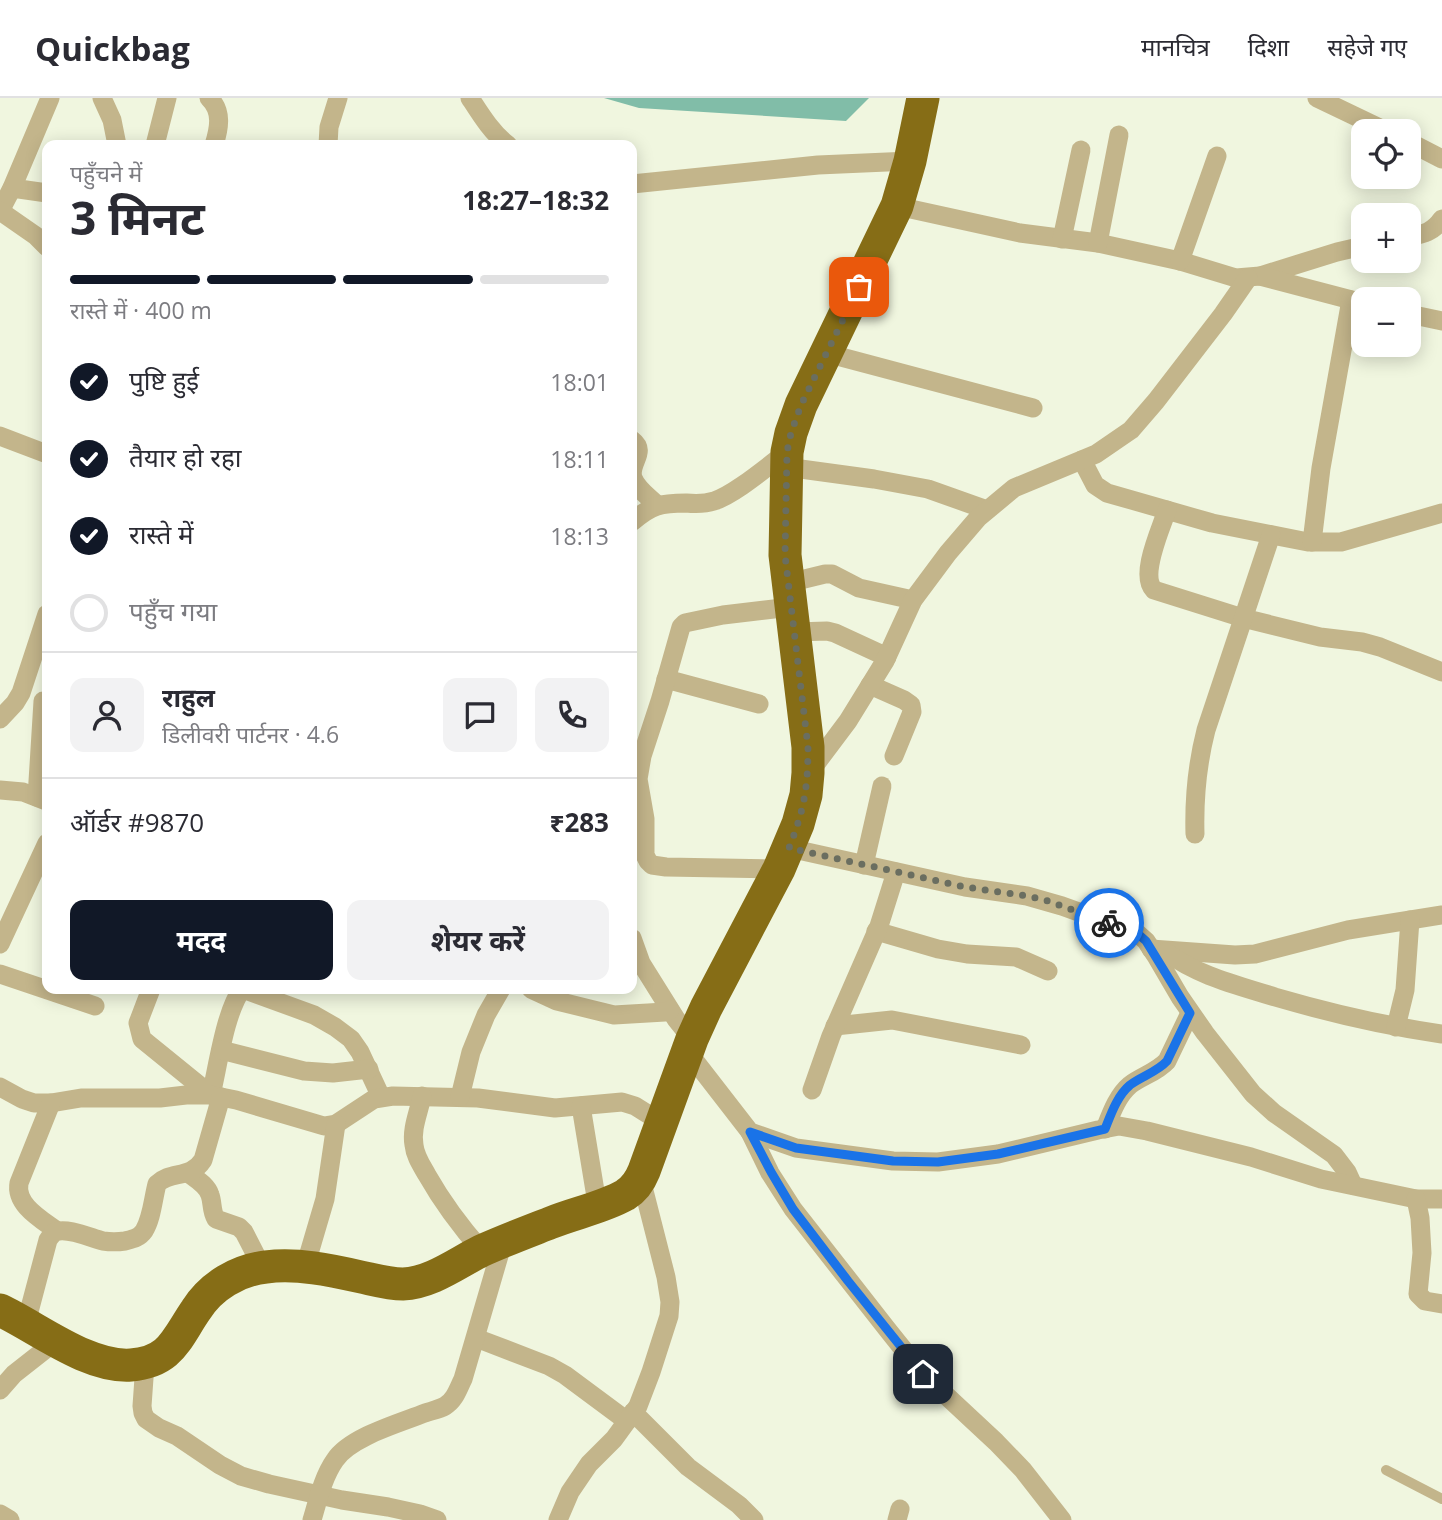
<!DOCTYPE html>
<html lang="hi">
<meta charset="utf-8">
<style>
:root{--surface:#fff;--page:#f2f2f3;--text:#2b2b33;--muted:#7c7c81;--line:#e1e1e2;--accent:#111827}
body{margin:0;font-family:"Open Sans","Noto Sans Devanagari",sans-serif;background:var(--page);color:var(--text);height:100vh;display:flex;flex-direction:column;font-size:26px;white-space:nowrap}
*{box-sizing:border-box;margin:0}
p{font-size:23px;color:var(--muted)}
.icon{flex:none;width:38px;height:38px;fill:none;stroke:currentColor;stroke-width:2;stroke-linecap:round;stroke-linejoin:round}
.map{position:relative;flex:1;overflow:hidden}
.side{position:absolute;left:42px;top:42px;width:595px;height:854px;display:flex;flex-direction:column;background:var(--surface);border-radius:14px;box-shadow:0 4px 18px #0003}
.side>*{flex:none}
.tools{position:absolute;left:1351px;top:21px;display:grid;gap:14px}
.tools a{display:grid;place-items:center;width:70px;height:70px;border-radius:14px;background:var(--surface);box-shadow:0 4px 18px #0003;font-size:35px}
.pin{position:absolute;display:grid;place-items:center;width:60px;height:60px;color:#fff;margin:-30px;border-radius:14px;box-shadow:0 4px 10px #0006}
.courier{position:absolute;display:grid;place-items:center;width:70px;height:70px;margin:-35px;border:5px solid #1a73e8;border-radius:50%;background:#fff;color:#222;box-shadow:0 2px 9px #0007}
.headline em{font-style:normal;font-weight:700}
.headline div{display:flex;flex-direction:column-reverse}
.headline{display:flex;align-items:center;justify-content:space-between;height:119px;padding:0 28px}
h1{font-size:46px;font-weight:700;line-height:52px}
.bar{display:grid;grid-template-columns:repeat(4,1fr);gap:10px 7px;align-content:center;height:84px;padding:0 28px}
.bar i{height:9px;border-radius:5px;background:var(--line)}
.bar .on{background:var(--accent)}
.bar p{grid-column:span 4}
.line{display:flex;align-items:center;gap:18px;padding:0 28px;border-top:2px solid var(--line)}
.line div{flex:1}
.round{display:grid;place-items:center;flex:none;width:74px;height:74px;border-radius:14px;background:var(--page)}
ol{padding:0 28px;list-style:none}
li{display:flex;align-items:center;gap:21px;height:77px}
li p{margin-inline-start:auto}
li .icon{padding:7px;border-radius:50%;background:var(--accent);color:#fff;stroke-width:4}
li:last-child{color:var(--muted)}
li i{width:38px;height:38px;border:4px solid var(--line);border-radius:50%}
.button{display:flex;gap:14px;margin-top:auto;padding:14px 28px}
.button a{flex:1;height:80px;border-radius:14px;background:var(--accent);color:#fff;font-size:28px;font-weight:700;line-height:80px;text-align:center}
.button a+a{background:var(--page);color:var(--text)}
header{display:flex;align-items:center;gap:42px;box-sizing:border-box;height:98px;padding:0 35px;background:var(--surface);border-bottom:2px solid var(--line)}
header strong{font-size:33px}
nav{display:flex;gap:38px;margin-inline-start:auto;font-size:24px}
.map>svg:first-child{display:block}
.water{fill:#81bda8}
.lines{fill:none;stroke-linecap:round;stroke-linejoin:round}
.lane{stroke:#c3b58b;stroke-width:10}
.street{stroke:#c3b58b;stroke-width:19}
.highway{stroke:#866d16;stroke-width:33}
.done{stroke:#6a6e60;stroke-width:7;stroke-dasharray:0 12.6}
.route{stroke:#1a73e8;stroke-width:9}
</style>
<header>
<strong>Quickbag</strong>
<nav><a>मानचित्र</a><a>दिशा</a><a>सहेजे गए</a></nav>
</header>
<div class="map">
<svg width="1442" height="1422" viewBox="0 0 1442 1422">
<rect width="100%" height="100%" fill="#f0f6df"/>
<path class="water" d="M604,0H869L846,23L639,10Z"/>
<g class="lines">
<path class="lane" d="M1386,1372L1442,1401"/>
<g class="street">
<path d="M102,0L112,22L117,47"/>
<path d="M209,0C223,13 219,31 214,47"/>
<path d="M470,0C481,17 492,35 508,47"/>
<path d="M1317,0L1386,33"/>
<path d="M1409,44L1442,61"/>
<path d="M155,47L167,0"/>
<path d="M328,47L329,29L338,0"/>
<path d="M632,86L818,67L910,63"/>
<path d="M12,90L47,95"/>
<path d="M897,108L1020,135L1098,145L1180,163L1236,180L1260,178L1337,154L1363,148"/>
<path d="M0,113L12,90L50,0"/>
<path d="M0,113L36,138L47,149"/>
<path d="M1409,139C1424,136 1433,134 1442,121"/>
<path d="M1062,141L1081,52"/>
<path d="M1098,145L1119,37"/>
<path d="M1180,163L1217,58"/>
<path d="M1260,178L1363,205"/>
<path d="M1409,216L1442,223"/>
<path d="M826,255L1033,310"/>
<path d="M0,338L47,356"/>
<path d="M632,342C648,354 628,365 633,380C637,391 649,399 657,407"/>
<path d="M1082,362L1095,387L1107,395L1212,425L1308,444H1341L1442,415"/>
<path d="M786,369L874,381L928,391L987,412"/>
<path d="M1167,412C1161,431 1139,477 1154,492L1243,520L1320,539L1362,544L1380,549L1442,574"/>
<path d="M632,424C651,407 661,405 686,405C696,406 705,406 714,403C734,397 768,368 787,354"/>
<path d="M1312,444L1321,370L1351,202"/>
<path d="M788,485L825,476H832L859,490L913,502"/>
<path d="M795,534L827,533L835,535L887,559"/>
<path d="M666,581L759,606"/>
<path d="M870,587L904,602L911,607L912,614L894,658"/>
<path d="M0,621L15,605L21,595L47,516"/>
<path d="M809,675L848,623L885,563L913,502L948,455L978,420L1014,390L1096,356L1131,332L1156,303L1223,216L1248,180"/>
<path d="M0,692L23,694L46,703"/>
<path d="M37,699L43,603"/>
<path d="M1195,736C1194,701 1197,667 1206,632L1271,437"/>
<path d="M789,750L965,789L1027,798L1062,808L1137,835L1146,843L1156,858L1180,899L1205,935L1253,996L1274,1015L1334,1057L1347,1074L1353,1087"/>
<path d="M864,767L882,688"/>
<path d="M779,771L666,769L652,767L648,763L645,757V721L638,681L642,658L660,603L681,529L685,525L723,517L791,509"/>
<path d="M876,833L938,851L967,856L1016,859L1048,873"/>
<path d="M632,840L641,865L676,921L692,941"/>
<path d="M0,846L47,745"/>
<path d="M1151,851L1235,857L1255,856L1348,832L1442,817"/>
<path d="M1166,854C1198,878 1237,887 1275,899C1330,915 1385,928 1442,936"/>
<path d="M0,876L95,908"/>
<path d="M151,891L138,925L142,941L211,997C218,968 225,914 242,891"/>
<path d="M243,891L314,917L335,929L351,941L360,954L381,999"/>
<path d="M531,891L557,903L614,917L665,914L670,912"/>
<path d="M835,928L892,922L1021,947"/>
<path d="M1396,929L1405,892L1410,822"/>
<path d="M221,952L304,973L333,975L369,971"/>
<path d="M688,954L750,1034L796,1050L893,1063L938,1064L998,1056L1098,1032L1119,1028L1147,1033L1251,1059L1321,1081L1416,1101H1442"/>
<path d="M0,989L22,1001L34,1005H51L81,1000H160L186,997H211L236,1002L324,1028L336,1026L374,1001L393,998L478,1000L555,1010L622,1004L635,1008L662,1025"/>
<path d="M812,992L831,938L879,828L896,774"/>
<path d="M422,998C419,1014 411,1031 414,1047C415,1058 422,1068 427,1077C444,1107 460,1128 482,1153"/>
<path d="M460,999L471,954L486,917L501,891"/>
<path d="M51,1005L19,1085C15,1107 41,1121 57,1133"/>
<path d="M581,1008L595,1093"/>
<path d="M1105,1031C1111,1016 1117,998 1130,987C1142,978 1157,974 1167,963L1190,915"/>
<path d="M750,1034L770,1075L793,1111L887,1231L923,1276L996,1344L1023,1372L1062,1422"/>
<path d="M188,1075C196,1081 207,1087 210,1097C213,1105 211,1113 216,1121L239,1129L244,1134L262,1169"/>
<path d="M1416,1101L1420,1120L1422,1155L1418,1196L1425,1203L1442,1206"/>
<path d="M305,1169L325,1101L336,1026"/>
<path d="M26,1225L48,1142C50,1139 52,1136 55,1134C67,1129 91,1140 103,1143C110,1144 118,1144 125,1143C133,1141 139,1140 144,1133C152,1120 153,1101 157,1086C171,1072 190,1082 203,1062L221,999"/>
<path d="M476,1240L549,1268L565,1277L627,1323"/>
<path d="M145,1266L142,1308L143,1315L146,1321L159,1330L177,1338L220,1367L241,1378L269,1386L342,1402L388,1409L420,1416L437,1422"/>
<path d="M0,1292L14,1276L56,1243"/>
<path d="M633,1314L688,1369L739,1407L754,1422"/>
<path d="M0,1416L10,1422"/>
<path d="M312,1422C318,1402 323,1379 335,1362C350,1339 400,1325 425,1315C431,1313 440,1311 445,1308C455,1302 458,1291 463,1281L503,1144"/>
<path d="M558,1422L570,1394L589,1366L614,1341L638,1308L651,1274L669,1218L670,1204L666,1179L641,1081"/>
<path d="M897,1422L900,1411"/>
</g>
<path class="highway" d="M0,1212C38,1230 88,1270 131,1267C171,1264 176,1241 196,1212C211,1188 238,1172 266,1169C297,1165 330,1172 361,1179C375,1182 389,1186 403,1186C431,1185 457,1165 481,1153C503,1143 527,1134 550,1125C574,1115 602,1110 625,1097C635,1091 640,1083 644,1073L692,941L706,910L779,771L798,726L806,697L808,675V649L785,457L787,354L791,335L801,307L897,108L910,63L923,0"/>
</g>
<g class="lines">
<path class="done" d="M859,189L801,307L791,335L787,354L785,457L808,649C808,690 804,712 789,750L965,789L1027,798L1045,802L1109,825"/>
<path class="route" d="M923,1276L848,1183L793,1111L771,1074L750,1034L796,1050L893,1063L938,1064L998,1056L1105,1031C1111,1016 1117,998 1130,987C1142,978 1157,974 1167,963L1190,915L1146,843L1137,835L1109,825"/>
</g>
</svg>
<div class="tools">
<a><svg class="icon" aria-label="locate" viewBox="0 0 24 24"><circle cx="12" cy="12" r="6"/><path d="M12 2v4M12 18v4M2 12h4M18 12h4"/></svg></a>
<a>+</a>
<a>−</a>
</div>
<div class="pin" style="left:859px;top:189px;background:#ea580c"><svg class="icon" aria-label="bag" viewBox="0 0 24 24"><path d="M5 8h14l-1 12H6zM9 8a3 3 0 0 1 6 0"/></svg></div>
<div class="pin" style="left:923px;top:1276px;background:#1f2937"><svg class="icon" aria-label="home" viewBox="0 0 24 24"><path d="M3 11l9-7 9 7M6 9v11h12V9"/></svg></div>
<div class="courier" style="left:1109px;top:825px"><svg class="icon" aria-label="bike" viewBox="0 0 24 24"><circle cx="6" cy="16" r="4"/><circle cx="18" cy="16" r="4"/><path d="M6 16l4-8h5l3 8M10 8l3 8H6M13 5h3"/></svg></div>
<section class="side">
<div class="headline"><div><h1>3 मिनट</h1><p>पहुँचने में</p></div><em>18:27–18:32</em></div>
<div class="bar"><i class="on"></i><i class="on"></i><i class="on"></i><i></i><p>रास्ते में · 400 m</p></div>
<ol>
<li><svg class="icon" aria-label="check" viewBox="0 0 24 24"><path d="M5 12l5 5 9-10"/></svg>पुष्टि हुई<p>18:01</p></li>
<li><svg class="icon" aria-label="check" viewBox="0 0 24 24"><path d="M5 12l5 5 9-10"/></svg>तैयार हो रहा<p>18:11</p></li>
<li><svg class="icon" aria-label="check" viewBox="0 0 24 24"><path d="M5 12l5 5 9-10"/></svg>रास्ते में<p>18:13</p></li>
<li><i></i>पहुँच गया</li>
</ol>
<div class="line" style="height:126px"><a class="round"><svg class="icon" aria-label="person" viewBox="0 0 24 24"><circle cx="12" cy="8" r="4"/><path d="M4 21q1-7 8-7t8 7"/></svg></a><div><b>राहुल</b><p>डिलीवरी पार्टनर · 4.6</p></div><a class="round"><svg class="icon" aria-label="chat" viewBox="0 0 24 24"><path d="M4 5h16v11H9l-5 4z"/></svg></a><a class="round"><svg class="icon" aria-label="phone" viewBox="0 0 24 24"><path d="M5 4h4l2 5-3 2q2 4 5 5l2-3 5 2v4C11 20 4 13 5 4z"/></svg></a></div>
<div class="line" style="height:91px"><div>ऑर्डर #9870</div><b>₹283</b></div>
<div class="button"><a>मदद</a><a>शेयर करें</a></div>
</section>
</div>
